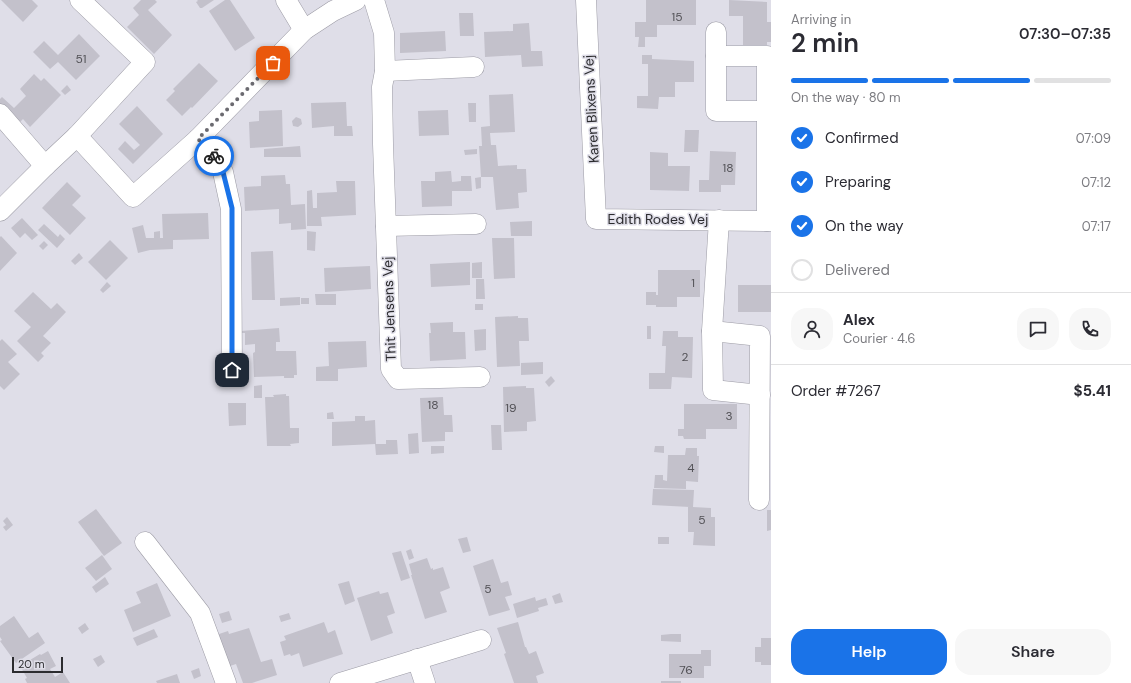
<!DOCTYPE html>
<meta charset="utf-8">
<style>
:root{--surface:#fff;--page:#f7f7f7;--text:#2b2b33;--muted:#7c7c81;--line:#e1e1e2;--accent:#1a73e8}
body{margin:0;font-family:"DM Sans",sans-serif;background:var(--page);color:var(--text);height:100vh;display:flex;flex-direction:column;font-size:15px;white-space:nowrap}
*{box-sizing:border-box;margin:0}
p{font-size:13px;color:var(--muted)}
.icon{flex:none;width:22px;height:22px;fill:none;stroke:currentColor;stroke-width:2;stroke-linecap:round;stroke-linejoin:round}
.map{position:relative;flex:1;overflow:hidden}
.details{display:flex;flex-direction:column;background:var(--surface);width:360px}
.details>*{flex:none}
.scale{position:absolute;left:12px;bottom:10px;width:51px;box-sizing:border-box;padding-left:4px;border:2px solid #2c2c2f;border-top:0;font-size:11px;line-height:14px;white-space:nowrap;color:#2c2c2f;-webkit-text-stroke:3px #dfdee8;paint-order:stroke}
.pin{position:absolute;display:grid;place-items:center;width:34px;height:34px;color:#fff;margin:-17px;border-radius:8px;box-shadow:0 2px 6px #0006}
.courier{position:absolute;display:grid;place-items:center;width:40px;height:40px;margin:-20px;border:3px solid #1a73e8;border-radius:50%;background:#fff;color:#222;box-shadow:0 1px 5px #0007}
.overview em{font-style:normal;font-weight:600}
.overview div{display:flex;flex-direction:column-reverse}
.overview{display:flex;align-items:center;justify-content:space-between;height:68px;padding:0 20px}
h1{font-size:26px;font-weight:600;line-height:30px}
.bar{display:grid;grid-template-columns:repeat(4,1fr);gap:6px 4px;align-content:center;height:48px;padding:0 20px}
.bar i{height:5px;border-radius:3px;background:var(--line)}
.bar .on{background:var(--accent)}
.bar p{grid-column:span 4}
.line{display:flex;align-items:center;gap:10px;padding:0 20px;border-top:1px solid var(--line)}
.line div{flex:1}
.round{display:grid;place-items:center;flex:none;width:42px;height:42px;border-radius:16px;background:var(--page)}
ol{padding:0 20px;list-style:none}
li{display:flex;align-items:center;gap:12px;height:44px}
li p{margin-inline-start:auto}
li .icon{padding:4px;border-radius:50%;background:var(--accent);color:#fff;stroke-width:4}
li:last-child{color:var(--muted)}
li i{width:22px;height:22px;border:2px solid var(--line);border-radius:50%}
.action{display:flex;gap:8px;margin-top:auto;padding:8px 20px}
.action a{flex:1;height:46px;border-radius:16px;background:var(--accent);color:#fff;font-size:16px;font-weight:600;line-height:46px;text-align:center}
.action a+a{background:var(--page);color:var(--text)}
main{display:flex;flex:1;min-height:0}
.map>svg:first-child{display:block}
.building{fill:#c3c1cb}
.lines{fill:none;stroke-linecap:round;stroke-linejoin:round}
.street-casing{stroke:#9c9ba5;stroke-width:21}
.street{stroke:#fff;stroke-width:20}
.done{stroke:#6b6a70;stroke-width:4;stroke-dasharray:0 7.2}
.route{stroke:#1a73e8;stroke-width:5}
.labels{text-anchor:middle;stroke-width:3;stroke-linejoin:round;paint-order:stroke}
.number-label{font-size:12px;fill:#525156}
.street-label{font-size:14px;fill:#2c2c2f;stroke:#dfdee8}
</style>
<main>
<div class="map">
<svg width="771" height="683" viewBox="0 0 771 683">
<rect width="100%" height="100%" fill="#dfdee8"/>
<g class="building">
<path d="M1,0H32L38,6L23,22Z"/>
<path d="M141,0H155L157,2L148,10L172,35L154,54L127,27L139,15L133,8Z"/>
<path d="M197,0H214L202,8H200L196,2L198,1Z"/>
<path d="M225,0H230L255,38L235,51L209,11Z"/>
<path d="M646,0H696V25H657V37H645V47H638L639,37H635V22H646Z"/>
<path d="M729,0L767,2V22H771V42H767V45H743V16H729Z"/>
<path d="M459,13H473L474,36H460Z"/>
<path d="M529,23L531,51H542L543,66L522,67L521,55L485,57L484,32L513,31V24Z"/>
<path d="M445,31L446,51L400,53V33Z"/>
<path d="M79,34L100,56L76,80L58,62L50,69L33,52L44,41L58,55Z"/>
<path d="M642,55H652V59L694,61V82H675V97H659L658,109L637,108V96H648V64H642Z"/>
<path d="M199,63L218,81L192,108L191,107L182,116L166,100L175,91L173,89Z"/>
<path d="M34,74L41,81L44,78L61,95L30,127L23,119L17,125L0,109V99L2,97L14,108L26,96L20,89Z"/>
<path d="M67,85L71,90L65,95L61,91Z"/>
<path d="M513,94L515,132L490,133L491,145H496L498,166L517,165V169H526L527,192L518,193L519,208L496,210L493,177H481L479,146H482L481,127L490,126L489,95Z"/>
<path d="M346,102L347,126H352L353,136H334V126L312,128L311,103Z"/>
<path d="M468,103H476V122H469Z"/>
<path d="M137,106L163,134L133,164L118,149L125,141L134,150L140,145L119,124Z"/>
<path d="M282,110L283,146L250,148L249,122L259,121V111Z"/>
<path d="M448,110L449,135L419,136L418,111Z"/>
<path d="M296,117L301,119L302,124L298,127L293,126L292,121Z"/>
<path d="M685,130H699L698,152H684Z"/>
<path d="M300,146L301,157H264V149Z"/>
<path d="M477,149V154L465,155L464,150Z"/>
<path d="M710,151L736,152L735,185H721V192H699V180H709Z"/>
<path d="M650,152L668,153V166H690L689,191L650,190Z"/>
<path d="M451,171L452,182L461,181V176H471L472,191H452V206L422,207L421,181H435V172Z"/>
<path d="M285,175L286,184H290L291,205L305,204L306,229L291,230V223L279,224V209L245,211L244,187L261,186V176Z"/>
<path d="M481,177V188L476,189L475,178Z"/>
<path d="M336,181H355L356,215L321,217L322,226H307V191L312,190L313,208H317V193L337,192Z"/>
<path d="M67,182L81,196L72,205L86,218L70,235L42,208Z"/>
<path d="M208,213L209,239L173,240V249L150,250L138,253L132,228L143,225L146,238H154V232L160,231V238H163L162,214Z"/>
<path d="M22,218L38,235L32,240L25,233L20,238L11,228Z"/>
<path d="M532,221V236H511L510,222Z"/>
<path d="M44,224L58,237L60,234L65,239L57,248L38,230Z"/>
<path d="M307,231L316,232L315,251L307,250Z"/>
<path d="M1,236L17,253L0,271V237Z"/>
<path d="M492,238H514L515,278L494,279Z"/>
<path d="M110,240L128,258L106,280L88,262Z"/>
<path d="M44,241L48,245L43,250L39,246Z"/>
<path d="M273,251L275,300H252L251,252Z"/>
<path d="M79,253L83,258L75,265L71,261Z"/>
<path d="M470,262V285L431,287L430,264Z"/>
<path d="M482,262V278H472V263Z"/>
<path d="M370,266L371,289L325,292L324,268Z"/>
<path d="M658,270H700V297H677V307H656V305H646V292H656V295H658Z"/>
<path d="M476,279H484L485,299H476Z"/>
<path d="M107,282L111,286L103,293L100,290Z"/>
<rect x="738" y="285" width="33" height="27"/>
<path d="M33,292L51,309L57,303L66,312L43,336L51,343L41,353L44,356L38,362L17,341L31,327L14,311Z"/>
<path d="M315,294H336V305H316Z"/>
<path d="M300,297V305L280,306V298Z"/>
<rect x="301" y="298" width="8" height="6"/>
<rect x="475" y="304" width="8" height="6"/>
<path d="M518,316V318H528L529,341H519L520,366L497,367L495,317Z"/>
<path d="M453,322V332H465L466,359L430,361L429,333H431L430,323Z"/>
<rect x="647" y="326" width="4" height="13"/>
<path d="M279,328L280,342H276V351H296L297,375H294V378H284V376L254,377L253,353L255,352V344L245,345V333H241V331Z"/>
<path d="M486,329V350L475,351L474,330Z"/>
<path d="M663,331H678V337H693L692,378L672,377L671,389H649V373H665L666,346H662Z"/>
<path d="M2,339L17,354L8,362L20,374L4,390L0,386V341Z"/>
<path d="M366,341L367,367L338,369V381H316V367L329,366L328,342Z"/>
<path d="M543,362V374L521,375V363Z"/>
<path d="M551,376L555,381L549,387L545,382Z"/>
<path d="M262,385V398H254V386Z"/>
<path d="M526,386V388H534L536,421L527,422V431L504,432L503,387Z"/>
<path d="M286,394V396H289L290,428H299V443L290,444L291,446H267L265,397H274L273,395Z"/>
<path d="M443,397L444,415H452L453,432H445V441L422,442L420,398Z"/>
<path d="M228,403H246V425L229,426Z"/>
<path d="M684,404H737V429H706V439H684L683,436H678V429H684Z"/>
<path d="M333,412L334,419H327V413Z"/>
<path d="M355,416H365V421L375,420L376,444H386V440H397L398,454L376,455L375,444L332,446V422L355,421Z"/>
<path d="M491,425H501L502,450H492Z"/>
<path d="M418,433L419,453L409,454L408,434Z"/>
<path d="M431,446H444V453L431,454Z"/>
<path d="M655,446H664V453L654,452Z"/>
<path d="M686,448H697V456H699L698,482L686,481V489L654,488L655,475H663V480L667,481L668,455H685Z"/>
<path d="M653,489L694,490L693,507L711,508V517H715V546L693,545L694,532H688V507H690L652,505Z"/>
<path d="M96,509L122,543L104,556L78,522Z"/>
<path d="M767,510H771V530L767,531Z"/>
<path d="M7,517L13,525L6,531L3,527L6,525L3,521Z"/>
<path d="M467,537L471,551L463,553L458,539Z"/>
<rect x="658" y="537" width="11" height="7"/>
<path d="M411,549L414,558L409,560L406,551Z"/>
<path d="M401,551L410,578L401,581L392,553Z"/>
<path d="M102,555L112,569L96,581L85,568Z"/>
<path d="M427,558L431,569L433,568V570L443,567L450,588L440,592L447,612L425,619L411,575H412L409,564Z"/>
<path d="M493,559L501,583L508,581L512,595L505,597L510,610L489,616L473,566Z"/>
<path d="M105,577L109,584L96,593L92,587Z"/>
<path d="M349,581L355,601L345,605L338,584Z"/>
<path d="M157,583L171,616L133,632L124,610L141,603L136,592Z"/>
<path d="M379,591L380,594L388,592L395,613L387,616L393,633L371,641L357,598Z"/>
<path d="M560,593L563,602L555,604L552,596Z"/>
<path d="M535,597L536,601L546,598L548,605L538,608L539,611L517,618L513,604Z"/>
<path d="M229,611L232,620L222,623L219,614Z"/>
<path d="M289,613L291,619L281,622L279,616Z"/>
<path d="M14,616L29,638L38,632L45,643L16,663L0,641L2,640L0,637V626Z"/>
<path d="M324,622L328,633L335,630L343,654L303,667L299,653L291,656L290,654L284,656L280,642L286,640L284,636Z"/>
<path d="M518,622L525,647H526L529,654L536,651L544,673L536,676L538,683H514L504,654L506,653L497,628Z"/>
<path d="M85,623L89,629L82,634L78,628Z"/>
<path d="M249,628L261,662L272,659L277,675L252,683H243L236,664L227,667L216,635L228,631L229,634Z"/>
<path d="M154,629L158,637L137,646L133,638Z"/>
<path d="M671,634H681V642L661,641V635Z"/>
<path d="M761,638H771V665H761V662H755V647H761Z"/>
<path d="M701,650H711V666H704V678H669V654H701Z"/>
<path d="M48,651L56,666L50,669L55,677L63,672L70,683H27L25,679L27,678L20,666L40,654L41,655Z"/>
<path d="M101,655L105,662L98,667L93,659Z"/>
<path d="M199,668L201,676L194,679L191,671Z"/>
<path d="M177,674L180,683H157L156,681Z"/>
<rect x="661" y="681" width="20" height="2"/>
</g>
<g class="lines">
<defs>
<g id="street">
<path d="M286,0L304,30"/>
<path d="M374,0L384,33L385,71L382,87L383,144L391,369L398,379L480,377"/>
<path d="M586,0L596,219L771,221"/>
<path d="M716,32V56"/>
<path d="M385,71L474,67"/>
<path d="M0,114L45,166"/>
<path d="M77,136L145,62L80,0"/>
<path d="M198,139L213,155L223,172L231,209L232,369"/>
<path d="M0,211L45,166L77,136L133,197L198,139L304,30L333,11L356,0"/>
<path d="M719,220L712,331L713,390L760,395"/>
<path d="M767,221V111H716V56H767V111"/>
<path d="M386,226L476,224"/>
<path d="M712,331L760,336L759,500"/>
<path d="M145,542L200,613L226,683"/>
<path d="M417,659L425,683"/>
<path d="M340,683L481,640"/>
</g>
</defs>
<use href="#street" class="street-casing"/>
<use href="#street" class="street"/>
</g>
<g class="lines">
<path class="done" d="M214,156L198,139L273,63"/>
<path class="route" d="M214,156L223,172L232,208V370"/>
</g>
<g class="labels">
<g class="number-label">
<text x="677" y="21">15</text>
<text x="81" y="63">51</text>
<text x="728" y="172">18</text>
<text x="693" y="287">1</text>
<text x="685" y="361">2</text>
<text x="433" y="409">18</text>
<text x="511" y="412">19</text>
<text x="729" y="420">3</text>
<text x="691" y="472">4</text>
<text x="702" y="524">5</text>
<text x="488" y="593">5</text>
<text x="686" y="674">76</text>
</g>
<g class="street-label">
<text transform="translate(591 109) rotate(-93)" y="5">Karen Blixens Vej</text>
<text x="658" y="224">Edith Rodes Vej</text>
<text transform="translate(389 309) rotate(-92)" y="5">Thit Jensens Vej</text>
</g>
</g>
</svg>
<div class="scale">20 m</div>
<div class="pin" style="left:273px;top:63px;background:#ea580c"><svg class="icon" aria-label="bag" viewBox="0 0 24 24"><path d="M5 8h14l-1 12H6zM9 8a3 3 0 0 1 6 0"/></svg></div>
<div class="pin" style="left:232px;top:370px;background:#1f2937"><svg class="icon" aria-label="home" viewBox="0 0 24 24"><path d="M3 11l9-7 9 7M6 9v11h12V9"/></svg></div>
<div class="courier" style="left:214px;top:156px"><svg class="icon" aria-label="bike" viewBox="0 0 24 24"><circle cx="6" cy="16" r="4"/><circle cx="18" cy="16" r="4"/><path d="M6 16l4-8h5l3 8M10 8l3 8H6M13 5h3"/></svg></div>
</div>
<section class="details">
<div class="overview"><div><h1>2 min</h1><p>Arriving in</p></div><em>07:30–07:35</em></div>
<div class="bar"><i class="on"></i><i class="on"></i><i class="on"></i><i></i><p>On the way · 80 m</p></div>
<ol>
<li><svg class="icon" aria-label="check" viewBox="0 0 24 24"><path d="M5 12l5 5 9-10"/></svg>Confirmed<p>07:09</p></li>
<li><svg class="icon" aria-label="check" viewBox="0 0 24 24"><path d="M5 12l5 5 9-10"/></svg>Preparing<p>07:12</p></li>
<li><svg class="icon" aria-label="check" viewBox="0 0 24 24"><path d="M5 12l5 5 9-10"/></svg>On the way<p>07:17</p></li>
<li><i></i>Delivered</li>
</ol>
<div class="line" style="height:72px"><a class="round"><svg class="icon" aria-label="person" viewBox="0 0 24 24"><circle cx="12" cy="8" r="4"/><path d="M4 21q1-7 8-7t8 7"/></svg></a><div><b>Alex</b><p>Courier · 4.6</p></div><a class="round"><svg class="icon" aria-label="chat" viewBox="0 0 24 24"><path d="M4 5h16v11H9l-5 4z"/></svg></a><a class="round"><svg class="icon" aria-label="phone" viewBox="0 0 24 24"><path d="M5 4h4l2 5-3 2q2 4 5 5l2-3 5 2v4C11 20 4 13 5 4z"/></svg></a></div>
<div class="line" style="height:52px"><div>Order #7267</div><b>$5.41</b></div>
<div class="action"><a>Help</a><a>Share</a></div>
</section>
</main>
